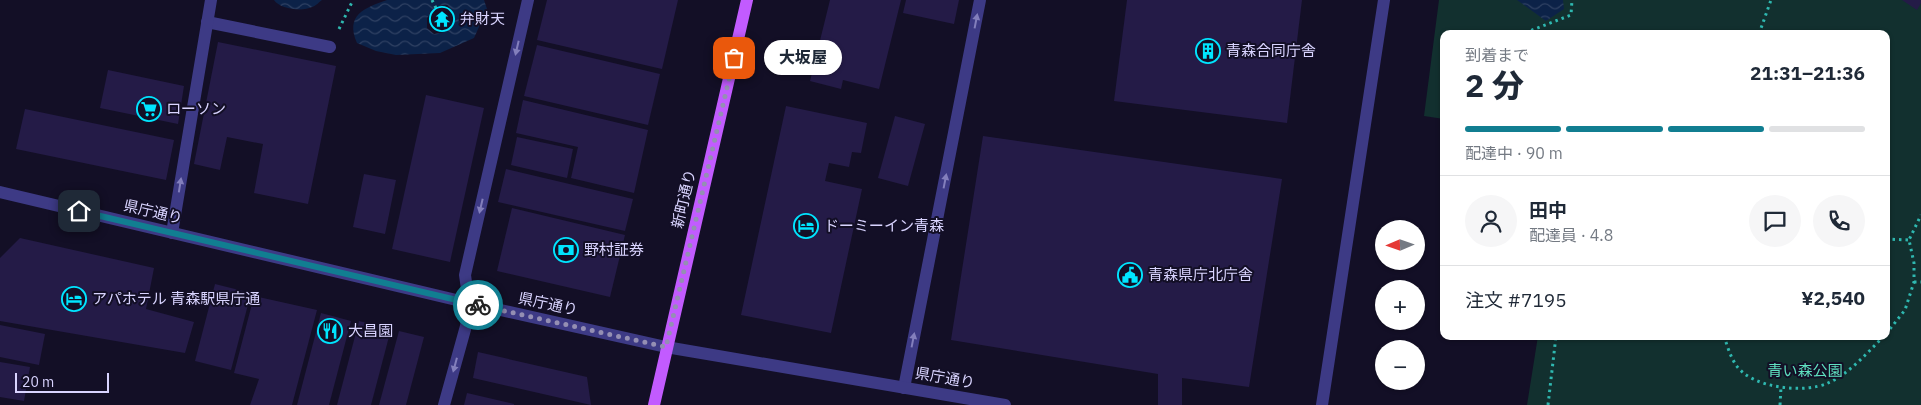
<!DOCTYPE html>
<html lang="ja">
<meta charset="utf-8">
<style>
:root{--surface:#fff;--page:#f6f6f7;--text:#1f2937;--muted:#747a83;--line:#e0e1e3;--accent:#117e91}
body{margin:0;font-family:"IBM Plex Sans","Noto Sans JP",sans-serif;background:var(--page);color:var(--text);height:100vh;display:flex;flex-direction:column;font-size:19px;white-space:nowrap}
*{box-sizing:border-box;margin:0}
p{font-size:16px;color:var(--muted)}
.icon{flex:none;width:28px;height:28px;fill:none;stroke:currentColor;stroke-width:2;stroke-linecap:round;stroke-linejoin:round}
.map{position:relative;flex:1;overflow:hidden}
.panel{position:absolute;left:1440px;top:30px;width:450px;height:310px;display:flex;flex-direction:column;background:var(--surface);border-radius:10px;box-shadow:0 1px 4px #0004}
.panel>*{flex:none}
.needle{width:32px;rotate:268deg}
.tools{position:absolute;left:1375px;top:220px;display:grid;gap:10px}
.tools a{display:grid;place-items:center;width:50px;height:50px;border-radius:50%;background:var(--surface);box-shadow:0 1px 4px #0004;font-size:25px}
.scale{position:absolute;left:15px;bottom:12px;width:94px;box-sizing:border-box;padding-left:5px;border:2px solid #d9d4ff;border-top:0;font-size:14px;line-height:18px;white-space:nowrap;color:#d9d4ff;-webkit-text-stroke:4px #130f26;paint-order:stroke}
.pin{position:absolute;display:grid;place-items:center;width:42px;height:42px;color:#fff;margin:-21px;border-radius:10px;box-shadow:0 2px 8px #0006}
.courier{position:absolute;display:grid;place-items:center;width:50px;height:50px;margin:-25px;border:4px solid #117e91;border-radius:50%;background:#fff;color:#222;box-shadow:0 1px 6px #0007}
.bubble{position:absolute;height:35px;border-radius:18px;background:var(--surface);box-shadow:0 1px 4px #0004;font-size:16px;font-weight:800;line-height:35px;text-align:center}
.head em{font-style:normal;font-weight:800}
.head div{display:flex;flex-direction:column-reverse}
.head{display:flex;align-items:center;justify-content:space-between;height:85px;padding:0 25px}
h1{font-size:32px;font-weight:800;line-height:38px}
.bar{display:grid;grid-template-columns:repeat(4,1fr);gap:8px 5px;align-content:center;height:60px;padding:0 25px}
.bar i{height:6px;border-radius:4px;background:var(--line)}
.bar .on{background:var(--accent)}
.bar p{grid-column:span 4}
.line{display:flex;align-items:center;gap:12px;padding:0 25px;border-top:1px solid var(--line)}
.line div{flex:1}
.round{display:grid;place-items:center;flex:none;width:52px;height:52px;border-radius:26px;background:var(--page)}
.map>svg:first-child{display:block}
.park{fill:#12302f}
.water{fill:url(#water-waves);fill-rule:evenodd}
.building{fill:#241b47}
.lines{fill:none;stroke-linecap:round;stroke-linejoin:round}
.path{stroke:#2fb8b0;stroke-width:3;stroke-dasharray:2.5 4;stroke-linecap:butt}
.service{stroke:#3d3a85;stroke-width:12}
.minor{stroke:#3d3a85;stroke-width:12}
.tertiary{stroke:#3d3a85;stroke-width:12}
.primary{stroke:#c25bff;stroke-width:12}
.oneway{fill:#837fbc}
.done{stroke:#948fb3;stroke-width:5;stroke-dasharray:0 9}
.route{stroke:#117e91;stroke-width:6}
.labels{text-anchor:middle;stroke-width:4;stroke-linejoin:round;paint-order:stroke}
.poi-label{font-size:15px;fill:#d9d4ff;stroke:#130f26;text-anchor:start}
.street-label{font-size:15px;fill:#d9d4ff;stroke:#130f26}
.park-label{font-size:15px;fill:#5fe0c0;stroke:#130f26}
</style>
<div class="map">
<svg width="1921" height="405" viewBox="0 0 1921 405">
<defs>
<pattern id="water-waves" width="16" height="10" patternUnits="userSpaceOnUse" patternTransform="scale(1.25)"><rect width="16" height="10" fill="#0c2248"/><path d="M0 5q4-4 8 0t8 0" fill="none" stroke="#2f4163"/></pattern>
</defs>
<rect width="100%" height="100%" fill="#130f26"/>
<path class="park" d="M1439,0H1921V405H1527L1538,336H1886V34H1444V119L1424,116Z"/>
<g class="water">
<path d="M274,0H322C319,2 316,6 312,7C302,12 280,9 274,0Z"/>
<path d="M387,0H484L487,9L474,38L440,53L396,55L376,51L357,43C345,15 364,8 387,0ZM447,5L453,12V26L445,32L434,34L427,28V18L437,6Z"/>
<path d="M1517,0H1563L1564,9L1546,21Z"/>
</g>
<g class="building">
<path d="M547,0H678L662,69L537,40Z"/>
<path d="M830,0H901L879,89L843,80L841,89L810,81Z"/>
<path d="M906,0H959L954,24L903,13Z"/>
<path d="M1127,0H1302L1287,123L1114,101Z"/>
<path d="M1902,0H1921V3L1917,10Z"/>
<path d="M218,42L336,66L308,204L254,193L263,144L227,137L220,170L194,164Z"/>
<path d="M537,45L660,74L648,125L524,96Z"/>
<path d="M108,70L184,86L178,124L100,108Z"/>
<path d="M426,95L484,108L450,262L392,249Z"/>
<path d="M523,100L648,130L634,193L571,178L578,147L516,133Z"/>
<path d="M786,106L867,123L861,153L852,152L849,167L829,163L825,181L862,189L831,333L741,315Z"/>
<path d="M25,109L174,140L166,180L16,149Z"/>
<path d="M895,116L925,124L908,186L878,178Z"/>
<path d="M983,136L1282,179L1249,387L1182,378V405H1158V374L951,340Z"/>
<path d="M517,137L573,149L567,178L511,165Z"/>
<path d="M506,169L633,199L625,231L498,202Z"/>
<path d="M364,174L396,180L385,234L353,227Z"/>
<path d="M512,208L625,235L610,297L497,271Z"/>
<path d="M20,238L154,268L146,309L194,322L185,353L0,321V258Z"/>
<path d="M215,284L251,293L231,370L195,361Z"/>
<path d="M254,296L317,310L292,405H250L259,379L234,373Z"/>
<path d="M321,313L351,321L329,405H297Z"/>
<path d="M359,321L391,329L371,405H337Z"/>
<path d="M0,325L45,334L39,365L0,357Z"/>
<path d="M399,331L424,337L406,405H379Z"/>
<path d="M478,352L587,377L591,405L473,378Z"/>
<path d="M0,362L30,367L24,401L0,397Z"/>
<path d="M467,393L514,404V405H464Z"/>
</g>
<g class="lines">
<g class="path">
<path d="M432,0L438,12"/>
<path d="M339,29L353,0"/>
<path d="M1527,34V32L1571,15L1572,0"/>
<path d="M1759,34L1771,0"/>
<path d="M1886,239L1909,240"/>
<path d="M1914,282H1921"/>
<path d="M1886,334L1905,310L1914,282V263L1909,240L1921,215"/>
<path d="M1724,336C1727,345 1730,356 1736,365C1751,388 1804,394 1828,383C1850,373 1867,353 1884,336"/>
<path d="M1548,405L1556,336"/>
<path d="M1780,405L1781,387"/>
</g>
<path class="service" d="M207,22L330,47"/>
<g class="minor">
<path d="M172,233L211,0"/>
<path d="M904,388L980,0"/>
<path d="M444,405L466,326L469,303L465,275L528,0"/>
</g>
<g class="tertiary">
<path d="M0,192L469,303L666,347L1005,405"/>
<path d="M1322,405L1384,0"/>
</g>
<path class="primary" d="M654,405L747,0"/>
</g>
<defs><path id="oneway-solid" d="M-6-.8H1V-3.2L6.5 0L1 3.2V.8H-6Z" transform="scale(1.25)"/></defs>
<g class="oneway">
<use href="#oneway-solid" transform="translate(976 21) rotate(-79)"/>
<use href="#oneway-solid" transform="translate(517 48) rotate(103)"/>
<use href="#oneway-solid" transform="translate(945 181) rotate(-79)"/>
<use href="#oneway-solid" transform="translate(180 185) rotate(-81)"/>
<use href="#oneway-solid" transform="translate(481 206) rotate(103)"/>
<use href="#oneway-solid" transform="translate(913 340) rotate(-79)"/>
<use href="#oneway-solid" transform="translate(455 365) rotate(105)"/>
</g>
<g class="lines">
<path class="done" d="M478,305L666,347L734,58"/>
<path class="route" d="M79,211L478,305"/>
</g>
<defs>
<symbol id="temple-ring" viewBox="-11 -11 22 22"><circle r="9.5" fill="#130f26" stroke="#00e5ff" stroke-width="1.5"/><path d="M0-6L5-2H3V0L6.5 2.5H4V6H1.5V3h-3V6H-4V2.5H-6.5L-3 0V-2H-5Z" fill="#00e5ff"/></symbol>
<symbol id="building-ring" viewBox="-11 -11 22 22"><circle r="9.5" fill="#130f26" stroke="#00e5ff" stroke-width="1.5"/><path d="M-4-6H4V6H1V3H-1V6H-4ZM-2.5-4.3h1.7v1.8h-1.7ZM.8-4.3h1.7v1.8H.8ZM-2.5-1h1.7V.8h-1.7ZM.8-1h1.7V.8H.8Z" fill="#00e5ff"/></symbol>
<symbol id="supermarket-ring" viewBox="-11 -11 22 22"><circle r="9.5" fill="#130f26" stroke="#00e5ff" stroke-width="1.5"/><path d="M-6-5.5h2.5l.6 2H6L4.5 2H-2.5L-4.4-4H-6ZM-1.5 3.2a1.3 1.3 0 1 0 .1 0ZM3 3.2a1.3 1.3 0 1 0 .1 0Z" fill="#00e5ff"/></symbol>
<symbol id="hotel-ring" viewBox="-11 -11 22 22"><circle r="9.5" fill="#130f26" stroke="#00e5ff" stroke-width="1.5"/><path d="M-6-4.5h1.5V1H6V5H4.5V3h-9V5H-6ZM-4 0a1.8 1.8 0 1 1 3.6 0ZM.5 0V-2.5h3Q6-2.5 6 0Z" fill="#00e5ff"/></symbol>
<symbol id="bank-ring" viewBox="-11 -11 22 22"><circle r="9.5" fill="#130f26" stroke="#00e5ff" stroke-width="1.5"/><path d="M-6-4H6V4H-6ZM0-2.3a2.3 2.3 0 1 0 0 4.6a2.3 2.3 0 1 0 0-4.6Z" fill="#00e5ff"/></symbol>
<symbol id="civic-ring" viewBox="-11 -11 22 22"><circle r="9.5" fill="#130f26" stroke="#00e5ff" stroke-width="1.5"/><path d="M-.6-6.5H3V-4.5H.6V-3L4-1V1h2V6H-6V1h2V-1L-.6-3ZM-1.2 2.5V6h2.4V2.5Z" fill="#00e5ff"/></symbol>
<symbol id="restaurant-ring" viewBox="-11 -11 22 22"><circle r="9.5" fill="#130f26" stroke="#00e5ff" stroke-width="1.5"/><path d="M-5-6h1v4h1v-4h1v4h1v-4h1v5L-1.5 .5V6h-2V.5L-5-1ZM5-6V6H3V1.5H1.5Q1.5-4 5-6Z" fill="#00e5ff"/></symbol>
</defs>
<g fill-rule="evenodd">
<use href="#temple-ring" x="428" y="5" width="28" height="28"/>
<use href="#building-ring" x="1194" y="37" width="28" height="28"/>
<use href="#supermarket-ring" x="135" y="95" width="28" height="28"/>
<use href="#hotel-ring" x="792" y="212" width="28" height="28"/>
<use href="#bank-ring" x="552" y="236" width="28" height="28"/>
<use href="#civic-ring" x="1116" y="261" width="28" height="28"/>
<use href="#hotel-ring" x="60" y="285" width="28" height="28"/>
<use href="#restaurant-ring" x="316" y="317" width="28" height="28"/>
</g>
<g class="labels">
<g class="poi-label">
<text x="460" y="24">弁財天</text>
<text x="1226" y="56">青森合同庁舎</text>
<text x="166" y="114">ローソン</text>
<text x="824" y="231">ドーミーイン青森</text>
<text x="584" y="255">野村証券</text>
<text x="1148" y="280">青森県庁北庁舎</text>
<text x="92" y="304">アパホテル 青森駅県庁通</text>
<text x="348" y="336">大昌園</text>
</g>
<g class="street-label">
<text transform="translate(684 199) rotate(-77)" y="5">新町通り</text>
<text transform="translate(153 212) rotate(13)" y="5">県庁通り</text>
<text transform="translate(548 304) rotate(12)" y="5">県庁通り</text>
<text transform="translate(945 378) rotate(10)" y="5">県庁通り</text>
</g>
<g class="park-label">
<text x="1805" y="376">青い森公園</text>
</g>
</g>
</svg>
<div class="tools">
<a><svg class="needle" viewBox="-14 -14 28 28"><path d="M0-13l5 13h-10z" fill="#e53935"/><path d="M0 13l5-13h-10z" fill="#747a83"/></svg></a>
<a>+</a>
<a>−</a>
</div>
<div class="scale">20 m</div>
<div class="pin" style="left:734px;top:58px;background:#ea580c"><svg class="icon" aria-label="bag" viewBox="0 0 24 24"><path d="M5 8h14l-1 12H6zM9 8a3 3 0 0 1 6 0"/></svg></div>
<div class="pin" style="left:79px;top:211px;background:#1f2937"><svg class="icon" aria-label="home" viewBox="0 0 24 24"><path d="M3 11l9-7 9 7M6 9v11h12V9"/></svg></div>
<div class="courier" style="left:478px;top:305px"><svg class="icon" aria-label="bike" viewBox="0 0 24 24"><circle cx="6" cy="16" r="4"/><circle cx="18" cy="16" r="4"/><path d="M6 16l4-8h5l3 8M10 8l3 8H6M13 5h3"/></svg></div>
<div class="bubble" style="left:764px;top:40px;width:78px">大坂屋</div>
<section class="panel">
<div class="head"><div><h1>2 分</h1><p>到着まで</p></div><em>21:31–21:36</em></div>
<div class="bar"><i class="on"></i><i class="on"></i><i class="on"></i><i></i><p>配達中 · 90 m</p></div>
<div class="line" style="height:90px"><a class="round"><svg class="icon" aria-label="person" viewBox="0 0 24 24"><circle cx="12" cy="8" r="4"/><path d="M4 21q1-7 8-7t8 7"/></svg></a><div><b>田中</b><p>配達員 · 4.8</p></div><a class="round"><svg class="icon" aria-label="chat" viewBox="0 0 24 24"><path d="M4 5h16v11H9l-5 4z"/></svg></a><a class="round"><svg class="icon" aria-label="phone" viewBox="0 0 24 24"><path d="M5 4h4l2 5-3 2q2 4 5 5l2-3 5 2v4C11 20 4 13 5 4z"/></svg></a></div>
<div class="line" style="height:65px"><div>注文 #7195</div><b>¥2,540</b></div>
</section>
</div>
